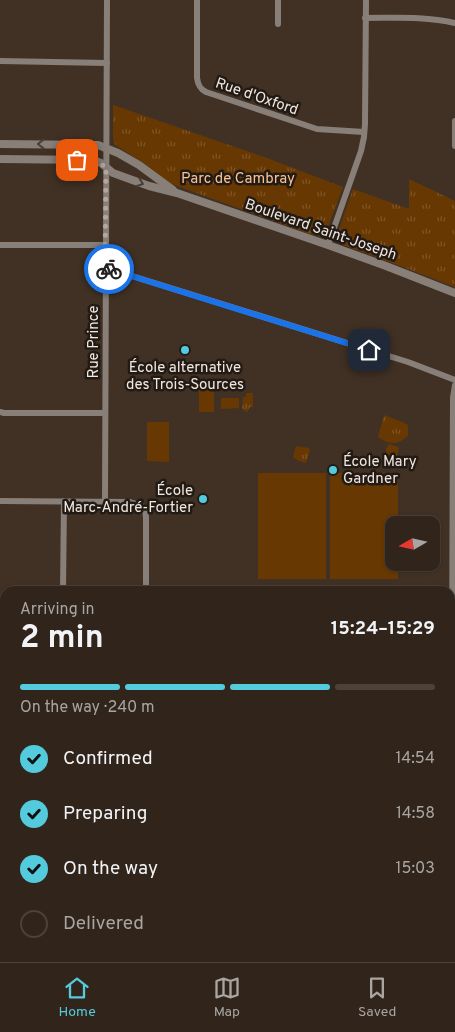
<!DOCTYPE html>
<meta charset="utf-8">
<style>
:root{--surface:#31251b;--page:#3d3128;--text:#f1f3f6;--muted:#a8a5a3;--line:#4c423a;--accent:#54cadd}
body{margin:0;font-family:Overpass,sans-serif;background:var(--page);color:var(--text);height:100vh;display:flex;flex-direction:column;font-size:19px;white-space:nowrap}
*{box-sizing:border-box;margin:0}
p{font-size:16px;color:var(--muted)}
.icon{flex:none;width:28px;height:28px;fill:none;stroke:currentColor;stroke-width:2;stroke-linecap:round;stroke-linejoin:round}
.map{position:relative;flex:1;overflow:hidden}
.sheet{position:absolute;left:0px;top:586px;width:455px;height:376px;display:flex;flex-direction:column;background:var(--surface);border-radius:15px 15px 0 0;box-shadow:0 1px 4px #0004,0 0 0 1px var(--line)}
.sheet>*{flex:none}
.needle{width:32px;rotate:261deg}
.controls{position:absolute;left:385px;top:516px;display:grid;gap:10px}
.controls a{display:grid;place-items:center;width:55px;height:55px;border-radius:10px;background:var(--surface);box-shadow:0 1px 4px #0004,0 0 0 1px var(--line);font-size:25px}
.pin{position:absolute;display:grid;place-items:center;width:42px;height:42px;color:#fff;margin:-21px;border-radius:10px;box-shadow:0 2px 8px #0006}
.courier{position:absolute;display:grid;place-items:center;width:50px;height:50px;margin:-25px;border:4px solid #1a73e8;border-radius:50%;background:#fff;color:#222;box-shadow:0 1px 6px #0007}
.overview em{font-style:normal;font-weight:700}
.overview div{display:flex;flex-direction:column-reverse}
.overview{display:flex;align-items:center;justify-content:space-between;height:85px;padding:0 20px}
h1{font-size:32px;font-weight:700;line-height:38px}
.bar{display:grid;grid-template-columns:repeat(4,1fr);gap:8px 5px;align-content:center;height:60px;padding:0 20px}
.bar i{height:6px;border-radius:4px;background:var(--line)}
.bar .current{background:var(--accent)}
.bar p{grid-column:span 4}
ol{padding:0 20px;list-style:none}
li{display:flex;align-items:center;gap:15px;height:55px}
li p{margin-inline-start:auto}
li .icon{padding:5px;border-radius:50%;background:var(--accent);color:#111;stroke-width:4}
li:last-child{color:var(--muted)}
li i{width:28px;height:28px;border:2px solid var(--line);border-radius:50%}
.tab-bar{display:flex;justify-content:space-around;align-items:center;height:70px;border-top:1px solid var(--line);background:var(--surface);font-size:14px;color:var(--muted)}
.tab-bar a{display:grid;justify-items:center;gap:2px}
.tab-bar .current{color:var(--accent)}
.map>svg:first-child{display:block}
.green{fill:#683803}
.forest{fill:url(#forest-crowns)}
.park{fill:url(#park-tufts)}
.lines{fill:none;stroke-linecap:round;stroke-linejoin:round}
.minor{stroke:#887f79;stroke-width:6}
.tertiary{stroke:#887f79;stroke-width:8}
.oneway{stroke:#463e38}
.done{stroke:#b4a79e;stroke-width:5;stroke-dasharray:0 9}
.route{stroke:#1a73e8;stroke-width:6}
.poi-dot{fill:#54cadd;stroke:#221b15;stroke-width:2}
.labels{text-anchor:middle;stroke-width:5;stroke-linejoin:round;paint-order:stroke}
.street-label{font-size:15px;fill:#f2e7df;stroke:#221b15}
.park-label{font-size:15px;fill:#fbc293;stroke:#221b15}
.poi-label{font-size:15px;fill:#f2e7df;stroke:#221b15}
</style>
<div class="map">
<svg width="455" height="962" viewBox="0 0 455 962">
<defs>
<pattern id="forest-crowns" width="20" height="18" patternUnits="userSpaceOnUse" patternTransform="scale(1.25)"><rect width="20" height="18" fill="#683803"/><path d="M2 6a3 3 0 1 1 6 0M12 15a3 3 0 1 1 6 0" fill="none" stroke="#7e5527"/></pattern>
<pattern id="park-tufts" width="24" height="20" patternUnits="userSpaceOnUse" patternTransform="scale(1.25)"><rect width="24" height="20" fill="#683803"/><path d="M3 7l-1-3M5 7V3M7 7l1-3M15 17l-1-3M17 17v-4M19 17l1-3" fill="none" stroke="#7e5527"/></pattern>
</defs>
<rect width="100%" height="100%" fill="#413124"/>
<g class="green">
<rect x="199" y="384" width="15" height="28"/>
<path d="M147,422H169V462L147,461Z"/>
<rect x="258" y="473" width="68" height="106"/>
<path d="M330,473H398V525H394V562L398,563V579H330Z"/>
</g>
<path class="forest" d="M230,958H290V962H242Z"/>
<g class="park">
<path d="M113,105L264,157L343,187L326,232L320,236L313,235L169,183L144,163L115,145L113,138Z"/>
<path d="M409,179L455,201V287L403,267L346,246C340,244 337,241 337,235L353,189L409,209Z"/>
<path d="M246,393H253V407H250L247,412L242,409L243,397H246Z"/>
<path d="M221,398H239V408L221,409Z"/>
<path d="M384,415L402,422L408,425V436C398,445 389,445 378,437Z"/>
<path d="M389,444L398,447L399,449L395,460L386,458V449Z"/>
<path d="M296,446L309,448L310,451L306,463L297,460L293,457Z"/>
<path d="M450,675L455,681V720H450Z"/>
<path d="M455,950V962L404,961L418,958H450V951Z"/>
</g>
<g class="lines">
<g class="minor">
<path d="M197,0V78C198,85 200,89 206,92L317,129L364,132"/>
<path d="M365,18C395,18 426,16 455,23"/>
<path d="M278,24V0"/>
<path d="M0,61L107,63"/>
<path d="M455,121V146"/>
<path d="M0,245H105"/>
<path d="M328,245L361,151L364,137L365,124L366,0"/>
<path d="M105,269L116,271L408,362L455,380"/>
<path d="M455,385L453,398L452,665L455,674"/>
<path d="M0,412L4,413H105"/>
<path d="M0,501L130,502L140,505L145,510L146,517V591"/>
<path d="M105,501L107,0"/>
<path d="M63,591L64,501"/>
<path d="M450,760H455"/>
<path d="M0,808H5"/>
<path d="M143,962V958"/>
</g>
<g class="tertiary">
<path d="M0,144L98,145L118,153L139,165L173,190"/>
<path d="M0,159L93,160L101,163L113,173L149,186L177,193L328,245L386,266L455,293"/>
<path d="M450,945L455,944"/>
<path d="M369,962L390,958"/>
</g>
</g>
<defs><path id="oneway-chevron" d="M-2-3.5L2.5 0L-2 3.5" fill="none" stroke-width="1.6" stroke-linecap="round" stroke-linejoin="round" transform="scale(1.25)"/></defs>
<g class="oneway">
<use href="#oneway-chevron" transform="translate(41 144) rotate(-180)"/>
<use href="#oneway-chevron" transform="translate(140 183) rotate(20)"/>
</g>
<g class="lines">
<path class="done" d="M77,160H93L106,167L105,269H109"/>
<path class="route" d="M109,269L369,350"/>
</g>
<g class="poi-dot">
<circle cx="185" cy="350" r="5"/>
<circle cx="333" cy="470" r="5"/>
<circle cx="203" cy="499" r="5"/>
</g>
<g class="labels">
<g class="street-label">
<text transform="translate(257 96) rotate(19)" y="5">Rue d'Oxford</text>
<text transform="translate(321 229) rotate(19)" y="5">Boulevard Saint-Joseph</text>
<text transform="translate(93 342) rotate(-90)" y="5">Rue Prince</text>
</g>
<g class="park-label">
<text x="238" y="183">Parc de Cambray</text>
</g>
<g class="poi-label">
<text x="185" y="372">École alternative<tspan x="185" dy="17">des Trois-Sources</tspan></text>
<text x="343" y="466" text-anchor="start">École Mary<tspan x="343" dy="17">Gardner</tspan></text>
<text x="193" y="495" text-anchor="end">École<tspan x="193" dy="17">Marc-André-Fortier</tspan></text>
</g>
</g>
</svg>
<div class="controls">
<a><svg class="needle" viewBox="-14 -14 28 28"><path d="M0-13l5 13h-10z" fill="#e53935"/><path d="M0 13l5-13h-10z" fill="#a8a5a3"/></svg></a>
</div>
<div class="pin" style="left:77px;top:160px;background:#ea580c"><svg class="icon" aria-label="bag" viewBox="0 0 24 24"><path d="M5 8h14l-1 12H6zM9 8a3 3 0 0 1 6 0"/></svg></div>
<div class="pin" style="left:369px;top:350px;background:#1f2937"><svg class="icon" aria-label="home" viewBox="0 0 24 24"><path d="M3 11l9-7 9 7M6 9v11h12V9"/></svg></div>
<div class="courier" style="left:109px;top:269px"><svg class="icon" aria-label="bike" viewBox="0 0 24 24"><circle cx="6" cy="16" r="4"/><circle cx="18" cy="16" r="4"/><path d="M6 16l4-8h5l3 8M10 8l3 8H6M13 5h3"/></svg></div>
<section class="sheet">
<div class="overview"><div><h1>2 min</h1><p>Arriving in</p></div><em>15:24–15:29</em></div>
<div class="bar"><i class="current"></i><i class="current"></i><i class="current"></i><i></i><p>On the way · 240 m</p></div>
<ol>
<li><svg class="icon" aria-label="check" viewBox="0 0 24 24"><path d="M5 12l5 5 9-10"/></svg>Confirmed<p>14:54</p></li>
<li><svg class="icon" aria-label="check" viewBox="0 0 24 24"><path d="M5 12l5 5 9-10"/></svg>Preparing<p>14:58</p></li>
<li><svg class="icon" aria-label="check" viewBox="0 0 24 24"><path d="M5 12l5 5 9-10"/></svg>On the way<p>15:03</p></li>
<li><i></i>Delivered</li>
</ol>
</section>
</div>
<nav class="tab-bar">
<a class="current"><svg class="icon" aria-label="home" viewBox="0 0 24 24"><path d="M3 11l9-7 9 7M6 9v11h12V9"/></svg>Home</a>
<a><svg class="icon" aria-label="map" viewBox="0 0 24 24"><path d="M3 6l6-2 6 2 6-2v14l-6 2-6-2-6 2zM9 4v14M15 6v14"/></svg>Map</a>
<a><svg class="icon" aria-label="saved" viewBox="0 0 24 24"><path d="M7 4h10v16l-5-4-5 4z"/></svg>Saved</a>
</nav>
